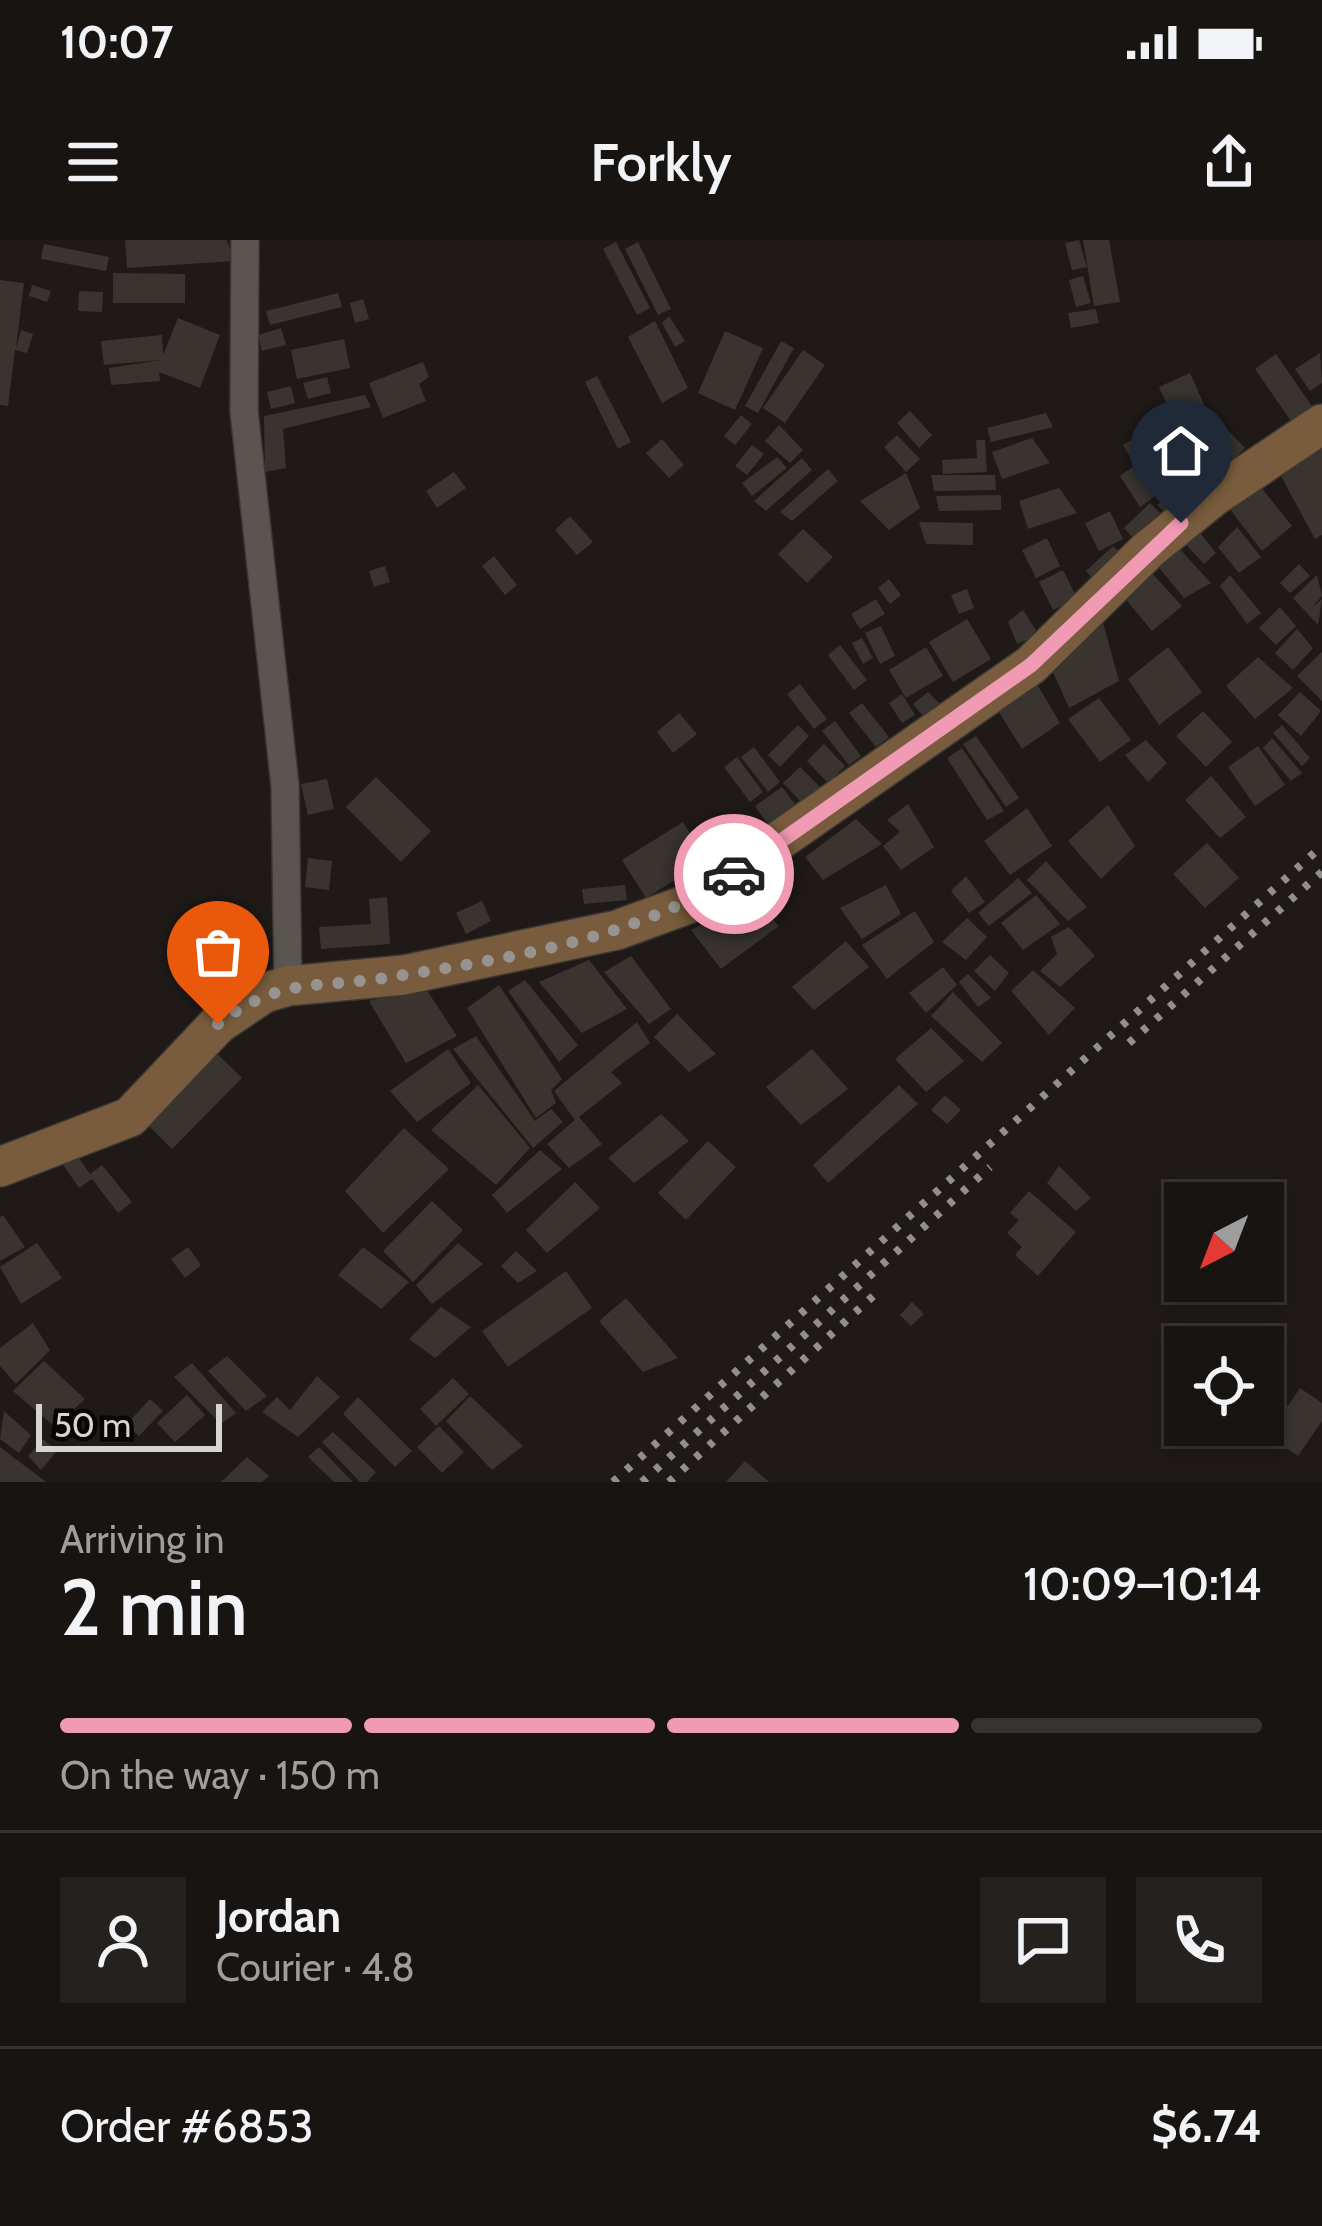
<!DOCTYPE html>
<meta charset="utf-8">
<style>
:root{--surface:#171411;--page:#24211f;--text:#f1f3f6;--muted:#9e9e9f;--line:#363331;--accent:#f19ab4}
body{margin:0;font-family:Cabin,sans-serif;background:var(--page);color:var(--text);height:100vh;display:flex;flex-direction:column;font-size:45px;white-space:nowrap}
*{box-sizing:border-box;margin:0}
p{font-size:39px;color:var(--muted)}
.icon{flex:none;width:66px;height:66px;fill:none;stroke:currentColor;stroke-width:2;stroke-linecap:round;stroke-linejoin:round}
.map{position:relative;height:1242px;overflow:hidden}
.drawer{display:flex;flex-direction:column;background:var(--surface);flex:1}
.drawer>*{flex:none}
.needle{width:78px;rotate:222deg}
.tools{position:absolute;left:1164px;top:942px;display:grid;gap:24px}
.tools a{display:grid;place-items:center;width:120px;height:120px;border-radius:0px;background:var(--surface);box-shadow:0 6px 18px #0003,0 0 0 3px var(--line);font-size:60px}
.scale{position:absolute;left:36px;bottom:30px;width:186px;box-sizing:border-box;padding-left:12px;border:6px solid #d7d4d1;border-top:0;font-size:33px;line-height:42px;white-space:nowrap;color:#d7d4d1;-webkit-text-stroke:9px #070605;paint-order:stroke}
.pin{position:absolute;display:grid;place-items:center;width:102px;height:102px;color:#fff;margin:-123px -51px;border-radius:50% 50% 50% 0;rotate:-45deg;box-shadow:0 0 12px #0007}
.pin .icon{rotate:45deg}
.courier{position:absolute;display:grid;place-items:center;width:120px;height:120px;margin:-60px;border:9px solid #f19ab4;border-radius:50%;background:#fff;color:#222;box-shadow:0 3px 15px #0007}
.overview em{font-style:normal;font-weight:600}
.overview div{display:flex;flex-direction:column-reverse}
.overview{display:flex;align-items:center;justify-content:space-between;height:204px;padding:0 60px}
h1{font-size:78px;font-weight:600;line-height:90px}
.bar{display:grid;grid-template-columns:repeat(4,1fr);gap:18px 12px;align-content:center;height:144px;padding:0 60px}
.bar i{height:15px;border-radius:9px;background:var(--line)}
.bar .selected{background:var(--accent)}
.bar p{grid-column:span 4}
.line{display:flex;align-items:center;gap:30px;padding:0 60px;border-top:3px solid var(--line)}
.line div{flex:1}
.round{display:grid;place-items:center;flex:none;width:126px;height:126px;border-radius:0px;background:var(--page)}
.status{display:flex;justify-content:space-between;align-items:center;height:84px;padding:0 60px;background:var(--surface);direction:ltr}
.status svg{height:33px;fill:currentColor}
header{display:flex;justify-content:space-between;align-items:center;height:156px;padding:0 60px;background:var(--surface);font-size:54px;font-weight:600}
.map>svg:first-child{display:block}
.building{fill:#393430}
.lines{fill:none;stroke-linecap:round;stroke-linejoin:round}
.street-casing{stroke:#3a3735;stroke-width:30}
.secondary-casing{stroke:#3a3735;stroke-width:42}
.street{stroke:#5a5551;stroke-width:27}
.secondary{stroke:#785c3d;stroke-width:39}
.rail{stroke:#938f8c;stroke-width:8;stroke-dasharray:6 12;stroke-linecap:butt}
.done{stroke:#979390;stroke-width:12;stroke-dasharray:0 21.6}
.route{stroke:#f19ab4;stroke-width:15}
</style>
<div class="status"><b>10:07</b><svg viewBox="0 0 49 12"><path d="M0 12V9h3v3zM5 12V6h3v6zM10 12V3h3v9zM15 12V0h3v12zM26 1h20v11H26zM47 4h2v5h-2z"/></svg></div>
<header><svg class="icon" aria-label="menu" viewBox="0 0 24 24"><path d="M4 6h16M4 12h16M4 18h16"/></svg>Forkly<svg class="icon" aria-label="share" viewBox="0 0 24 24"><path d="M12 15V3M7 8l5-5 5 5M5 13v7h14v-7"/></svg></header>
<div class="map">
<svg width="1322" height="1242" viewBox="0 0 1322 1242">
<rect width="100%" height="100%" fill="#1f1a17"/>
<g class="building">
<path d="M125,0H227L234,21L127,28Z"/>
<path d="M1079,0L1087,27L1072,30L1065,3Z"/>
<path d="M1083,0H1109L1120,62L1094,66Z"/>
<path d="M616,2L650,68L637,75L603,9Z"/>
<path d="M638,2L671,69L658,75L625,9Z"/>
<path d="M44,4L109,17L106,31L41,19Z"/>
<path d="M113,33L185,34V63H113Z"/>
<path d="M1083,36L1091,63L1076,67L1069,40Z"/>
<path d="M0,40L24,43L16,108L21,90L33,94L27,113L15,110L8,166L0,165Z"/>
<path d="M32,45L51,51L47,62L29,56Z"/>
<path d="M79,51L103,52L102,72L78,71Z"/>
<path d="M338,53L342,67L270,85L266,71Z"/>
<path d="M363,59L369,79L355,83L350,63Z"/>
<path d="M1096,69L1099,83L1071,88L1068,73Z"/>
<path d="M669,76L685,101L675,107L662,83Z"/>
<path d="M178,78L220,95L200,148L159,132L160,141L111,145L109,128L161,120L104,125L101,101L162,95L163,115Z"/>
<path d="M655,81L688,148L662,163L628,97Z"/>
<path d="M281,88L286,105L262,111L258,95Z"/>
<path d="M725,91L763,108L735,170L698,153Z"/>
<path d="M344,99L350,128L297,139L291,110Z"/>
<path d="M781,101L794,108L758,173L745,166Z"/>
<path d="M803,110L825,125L785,183L763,168Z"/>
<path d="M1320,113L1322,143L1310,151L1295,129Z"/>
<path d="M1276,114L1316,172L1295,187L1255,129Z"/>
<path d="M423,122L429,137L419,144L426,161L383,178L369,143Z"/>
<path d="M1190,133L1210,178L1180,192L1159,147Z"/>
<path d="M597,136L631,202L618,209L585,142Z"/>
<path d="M327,137L331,153L308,159L303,143Z"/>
<path d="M291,146L295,163L271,169L267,152Z"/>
<path d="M365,155L371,167L283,189L286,228L265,232L264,176Z"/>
<path d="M910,171L932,195L919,208L897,183Z"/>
<path d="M1046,173L1053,187L991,202L987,188Z"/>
<path d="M741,175L752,184L735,205L724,196Z"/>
<path d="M1163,182L1177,206L1137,229L1123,205Z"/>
<path d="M779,185L803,210L790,223L765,201Z"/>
<path d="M1227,189L1245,208L1193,256L1176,236Z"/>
<path d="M897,195L920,219L906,232L884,207Z"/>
<path d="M1032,198L1050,223L1002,239L992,212Z"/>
<path d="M662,199L684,225L669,238L646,213Z"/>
<path d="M976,200H985L987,232L943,234L942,220L977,218Z"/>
<path d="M1322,202V295L1315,299L1275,225Z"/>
<path d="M752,205L764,214L747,235L735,226Z"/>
<path d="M777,217L787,228L752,256L742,243Z"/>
<path d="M802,218L812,230L766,271L754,261Z"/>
<path d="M1134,226L1154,257L1140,267L1120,236Z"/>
<path d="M828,229L838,241L792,281L780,272Z"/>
<path d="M454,232L466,248L437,268L426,251Z"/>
<path d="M906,233L920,268L889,290L860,261Z"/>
<path d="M931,235H995L996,250L934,251Z"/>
<path d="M1260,246L1292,286L1262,311L1229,268Z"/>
<path d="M1059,248L1077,273L1028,289L1019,261Z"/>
<path d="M1175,248L1184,256L1166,274L1157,265Z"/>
<path d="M1001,255V270L939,271L936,256Z"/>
<path d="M1150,263L1162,275L1136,301L1124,288Z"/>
<path d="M1110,271L1123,299L1099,311L1085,283Z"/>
<path d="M570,276L593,302L577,315L555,290Z"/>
<path d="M919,282L973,283V305L926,304Z"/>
<path d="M1194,285L1216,313L1204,324L1181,299Z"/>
<path d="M1237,287L1261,317L1239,333L1218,307Z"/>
<path d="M803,289L833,317L807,343L778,314Z"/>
<path d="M1047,298L1060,326L1036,338L1022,310Z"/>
<path d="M1176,305L1211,343L1184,358L1156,324Z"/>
<path d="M1113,306L1125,318L1098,344L1086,331Z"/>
<path d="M494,316L517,345L505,355L482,326Z"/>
<path d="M1299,324L1310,336L1290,353L1280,343Z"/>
<path d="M385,326L390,342L374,347L369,331Z"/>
<path d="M1063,330L1077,358L1053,370L1039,342Z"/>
<path d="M1150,331L1182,366L1152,391L1123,356Z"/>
<path d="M1230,335L1261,373L1247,384L1220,346Z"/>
<path d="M1317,335L1322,356L1311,368L1322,359L1318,385L1293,358Z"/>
<path d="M889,339L901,355L890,364L878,348Z"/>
<path d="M967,349L974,368L959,374L951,355Z"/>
<path d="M876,359L885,374L860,389L851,374Z"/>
<path d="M1280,367L1296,386L1276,405L1259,388Z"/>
<path d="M1023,370L1039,395L1017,404L1008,382Z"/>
<path d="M967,379L991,419L953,442L929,402Z"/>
<path d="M1102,379L1119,441L1069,468L1048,421Z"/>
<path d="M881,386L895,416L880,424L865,393Z"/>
<path d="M1297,389L1313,408L1293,430L1275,413Z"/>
<path d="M862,398L873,418L863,424L852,403Z"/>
<path d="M840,405L867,440L854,450L828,415Z"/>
<path d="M926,407L943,436L906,458L889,430Z"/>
<path d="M1168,407L1202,452L1159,485L1128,439Z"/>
<path d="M1322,412V461L1297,436Z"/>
<path d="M1258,417L1293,448L1255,479L1226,446Z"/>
<path d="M1031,434L1060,483L1022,509L992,461Z"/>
<path d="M800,444L827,479L814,489L787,454Z"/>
<path d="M928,452L942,466L924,477L913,464Z"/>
<path d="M1300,452L1321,471L1301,496L1278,475Z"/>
<path d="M902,454L915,475L902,483L889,463Z"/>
<path d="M1099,458L1131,500L1100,522L1068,479Z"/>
<path d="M862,463L889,497L876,507L849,473Z"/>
<path d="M1203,471L1232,502L1206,527L1176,496Z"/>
<path d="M679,473L697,494L673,513L657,492Z"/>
<path d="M835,481L861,516L849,525L822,491Z"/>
<path d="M798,485L809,496L780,527L768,515Z"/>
<path d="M1282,485L1310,518L1302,526L1273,493Z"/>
<path d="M976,496L1019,558L1006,567L963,504Z"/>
<path d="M1272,498L1302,533L1291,541L1263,508Z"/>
<path d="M1146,500L1167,523L1148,542L1125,515Z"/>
<path d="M824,504L845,526L828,543L807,521Z"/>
<path d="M1258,506L1285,545L1255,566L1228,527Z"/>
<path d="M754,507L780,542L768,552L741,517Z"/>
<path d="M962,508L1004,571L987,580L947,518Z"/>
<path d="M737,517L763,552L750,562L724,527Z"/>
<path d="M800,527L821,548L804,565L783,543Z"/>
<path d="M1211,536L1246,577L1220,598L1185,560Z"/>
<path d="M376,537L431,591L401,622L346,567Z"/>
<path d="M327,539L334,569L308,575L301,544Z"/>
<path d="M782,547L798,568L770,588L755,566Z"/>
<path d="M908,564L934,607L901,630L883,606L900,592L887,580Z"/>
<path d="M1108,565L1135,606L1101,639L1068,601Z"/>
<path d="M1027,568L1052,606L1010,635L984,601Z"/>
<path d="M856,579L882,604L823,640L805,617Z"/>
<path d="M683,582L707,620L646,658L622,620Z"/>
<path d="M1207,603L1239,638L1205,668L1173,634Z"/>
<path d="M308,618L332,621L329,650L305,647Z"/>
<path d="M1046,621L1087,667L1068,681L1027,640Z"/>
<path d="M966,636L985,662L969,673L951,651Z"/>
<path d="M1018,638L1032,653L989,686L978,673Z"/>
<path d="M625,645L627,660L584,664L582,649Z"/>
<path d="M886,645L901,674L862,699L840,668Z"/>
<path d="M1036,655L1060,684L1023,710L1001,683Z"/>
<path d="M751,656L779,686L721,729L691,690Z"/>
<path d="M387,657L390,704L321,709L319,687L371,684L369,659Z"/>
<path d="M482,661L491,681L466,694L456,673Z"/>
<path d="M915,671L934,702L887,739L862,705Z"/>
<path d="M967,678L987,697L966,720L942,702Z"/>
<path d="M1069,687L1095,716L1060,747L1040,731L1057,714L1051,697Z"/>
<path d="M846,701L869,727L814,770L792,747Z"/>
<path d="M990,715L1009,733L995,751L974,731Z"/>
<path d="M631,716L671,769L649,784L604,732Z"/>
<path d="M589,720L627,769L582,793L539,742Z"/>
<path d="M943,727L957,745L926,773L909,753Z"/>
<path d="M1033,730L1075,768L1049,795L1011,751Z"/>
<path d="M968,734L991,758L978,767L959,742Z"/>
<path d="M525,740L578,805L559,822L508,751Z"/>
<path d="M499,745L562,839L551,850L556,863L536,878L467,768Z"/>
<path d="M424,746L457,796L406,823L369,761Z"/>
<path d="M953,752L1002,803L982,822L931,776Z"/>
<path d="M677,774L716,814L689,832L654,797Z"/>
<path d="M637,782L650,803L611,832L622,843L579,877L602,904L569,928L547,904L575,880L554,851Z"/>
<path d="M931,788L964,821L926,852L895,819Z"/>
<path d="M476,796L535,881L551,869L563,882L533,908L453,809Z"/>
<path d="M212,809L242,838L172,909L143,880Z"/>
<path d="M448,809L471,843L417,882L390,851Z"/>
<path d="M812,809L848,849L801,885L766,847Z"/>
<path d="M478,845L530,908L496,945L431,890Z"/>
<path d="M899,845L918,864L828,943L813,925Z"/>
<path d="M945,855L961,870L947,884L931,870Z"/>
<path d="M661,874L689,901L634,943L608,918Z"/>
<path d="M404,888L449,929L383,993L345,951Z"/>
<path d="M708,901L736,927L686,980L658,953Z"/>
<path d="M540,910L562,929L507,973L492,955Z"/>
<path d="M76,914L90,934L102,925L132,962L118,973L92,939L79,948L62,923Z"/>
<path d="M1059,926L1091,958L1076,971L1047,943Z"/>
<path d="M575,942L600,968L547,1013L526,990Z"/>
<path d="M1029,951L1076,992L1038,1036L1015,1015L1022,1007L1007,993L1019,980L1010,973Z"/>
<path d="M432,961L463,990L413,1042L383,1011Z"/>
<path d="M3,975L25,1007L0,1021V977Z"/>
<path d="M37,1003L62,1038L21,1064L0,1027Z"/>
<path d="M458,1003L483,1024L432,1064L416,1045Z"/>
<path d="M188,1007L201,1025L185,1038L171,1019Z"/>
<path d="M363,1007L409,1042L381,1069L338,1035Z"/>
<path d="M516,1011L537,1031L518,1043L501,1026Z"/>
<path d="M566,1031L592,1068L508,1127L482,1091Z"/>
<path d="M626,1058L678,1118L643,1132L599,1081Z"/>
<path d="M912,1062L924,1074L911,1086L900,1075Z"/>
<path d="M441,1067L471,1087L435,1118L409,1099Z"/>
<path d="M33,1083L50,1110L16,1144L0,1126V1108Z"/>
<path d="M227,1116L267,1156L246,1171L208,1131Z"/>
<path d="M44,1121L85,1159L55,1187L13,1151Z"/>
<path d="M192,1123L236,1173L221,1184L174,1137Z"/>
<path d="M317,1136L340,1157L298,1197L262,1172L277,1157L290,1170Z"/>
<path d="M453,1138L469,1154L436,1186L420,1169Z"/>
<path d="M1300,1148L1322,1163V1181L1298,1216L1268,1195Z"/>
<path d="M187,1155L205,1175L175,1202L157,1183Z"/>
<path d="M470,1156L523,1206L492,1230L446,1181Z"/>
<path d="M358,1157L412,1211L395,1227L343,1174Z"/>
<path d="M150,1159L163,1171L139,1196L126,1185Z"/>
<path d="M4,1171L31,1195L19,1213L0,1199Z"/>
<path d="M439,1186L464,1212L442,1233L417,1207Z"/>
<path d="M333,1192L376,1232L367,1242H360L322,1202Z"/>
<path d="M43,1199L57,1211L41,1230L28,1216Z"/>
<path d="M0,1207L46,1242H0Z"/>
<path d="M319,1207L353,1242H334L308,1217Z"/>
<path d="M247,1217L269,1236L262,1242H221Z"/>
<path d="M745,1221L769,1242H726Z"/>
</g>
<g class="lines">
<defs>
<path id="street" d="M245,0L244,171L285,546L288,746"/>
<path id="secondary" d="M0,927L130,877L218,784L264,753L288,746L404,735L617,690L688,664L1031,425L1148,310L1213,257L1322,184"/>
</defs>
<use href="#street" class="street-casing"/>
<use href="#secondary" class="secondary-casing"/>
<use href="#street" class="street"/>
<use href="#secondary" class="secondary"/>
<g class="rail">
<path d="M1129,803L1322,632"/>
<path d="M613,1242L1322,606"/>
<path d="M642,1242L990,927"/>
<path d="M669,1242L882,1048"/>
</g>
</g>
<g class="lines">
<path class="done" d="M218,784C280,736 318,749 391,737C505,719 638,699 734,634"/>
<path class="route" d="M734,634L1031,425L1181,283"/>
</g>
</svg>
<div class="tools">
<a><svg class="needle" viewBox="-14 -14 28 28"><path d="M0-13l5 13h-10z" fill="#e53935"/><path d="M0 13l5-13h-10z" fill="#9e9e9f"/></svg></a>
<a><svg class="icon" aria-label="locate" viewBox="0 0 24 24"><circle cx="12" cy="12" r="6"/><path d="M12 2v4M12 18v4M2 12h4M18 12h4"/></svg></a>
</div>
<div class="scale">50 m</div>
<div class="pin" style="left:218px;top:784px;background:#ea580c"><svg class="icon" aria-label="bag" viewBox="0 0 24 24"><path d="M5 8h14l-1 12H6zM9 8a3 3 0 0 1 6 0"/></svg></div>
<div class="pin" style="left:1181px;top:283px;background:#1f2937"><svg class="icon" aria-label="home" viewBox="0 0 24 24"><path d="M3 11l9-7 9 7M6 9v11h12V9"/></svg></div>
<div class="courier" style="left:734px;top:634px"><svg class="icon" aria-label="car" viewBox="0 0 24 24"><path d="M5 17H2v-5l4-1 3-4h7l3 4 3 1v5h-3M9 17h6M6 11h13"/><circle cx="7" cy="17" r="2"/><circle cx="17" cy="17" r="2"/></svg></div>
</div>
<section class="drawer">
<div class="overview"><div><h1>2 min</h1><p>Arriving in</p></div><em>10:09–10:14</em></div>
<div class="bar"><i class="selected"></i><i class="selected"></i><i class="selected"></i><i></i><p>On the way · 150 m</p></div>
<div class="line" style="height:216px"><a class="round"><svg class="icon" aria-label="person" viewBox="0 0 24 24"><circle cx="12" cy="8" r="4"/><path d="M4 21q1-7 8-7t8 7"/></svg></a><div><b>Jordan</b><p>Courier · 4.8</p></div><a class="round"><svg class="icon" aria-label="chat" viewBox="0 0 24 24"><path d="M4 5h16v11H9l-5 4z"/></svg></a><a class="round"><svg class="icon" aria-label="phone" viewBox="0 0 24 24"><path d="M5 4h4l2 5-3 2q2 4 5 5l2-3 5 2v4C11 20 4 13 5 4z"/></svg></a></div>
<div class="line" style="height:156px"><div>Order #6853</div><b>$6.74</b></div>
</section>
